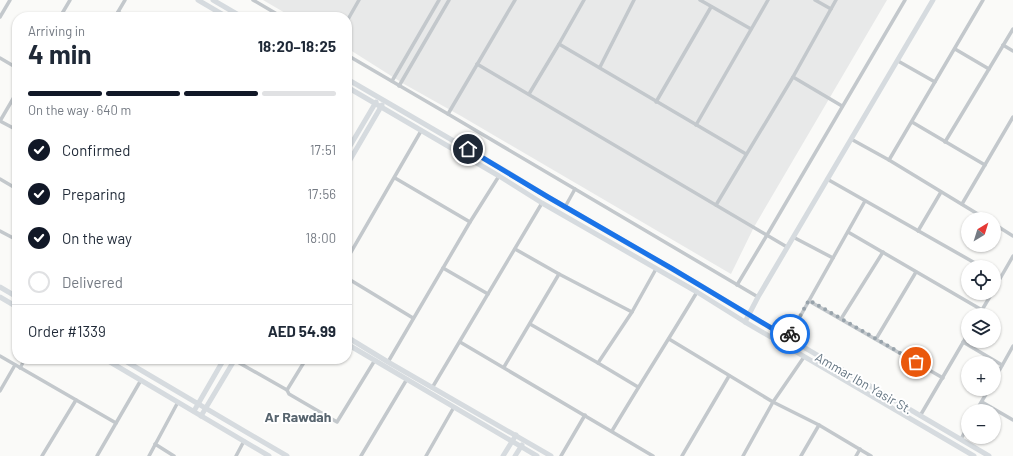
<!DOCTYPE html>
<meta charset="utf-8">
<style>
:root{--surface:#fff;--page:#f2f2f3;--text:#1f2937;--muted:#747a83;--line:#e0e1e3;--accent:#111827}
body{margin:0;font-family:Barlow,sans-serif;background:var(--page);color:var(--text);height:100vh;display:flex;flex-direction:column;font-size:15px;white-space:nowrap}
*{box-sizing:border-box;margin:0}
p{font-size:13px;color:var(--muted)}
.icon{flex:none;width:22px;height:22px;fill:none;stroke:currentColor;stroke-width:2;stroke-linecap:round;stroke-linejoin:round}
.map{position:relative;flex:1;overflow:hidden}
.side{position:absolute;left:12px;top:12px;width:340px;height:352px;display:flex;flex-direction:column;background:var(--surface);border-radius:16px;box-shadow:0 1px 3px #0004}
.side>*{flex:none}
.needle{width:26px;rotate:38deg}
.tools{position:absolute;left:961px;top:212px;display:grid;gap:8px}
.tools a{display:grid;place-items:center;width:40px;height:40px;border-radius:50%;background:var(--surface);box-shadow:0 1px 3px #0004;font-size:20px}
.pin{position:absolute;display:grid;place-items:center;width:34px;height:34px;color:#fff;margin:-17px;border:2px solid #fff;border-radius:50%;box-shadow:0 1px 4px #0007}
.courier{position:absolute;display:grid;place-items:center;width:40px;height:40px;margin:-20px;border:3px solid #1a73e8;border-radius:50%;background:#fff;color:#222;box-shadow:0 1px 5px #0007}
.headline em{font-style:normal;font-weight:700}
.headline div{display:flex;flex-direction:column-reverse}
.headline{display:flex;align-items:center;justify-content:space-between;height:68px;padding:0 16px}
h1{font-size:26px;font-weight:700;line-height:30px}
.bar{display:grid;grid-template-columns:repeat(4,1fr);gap:6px 4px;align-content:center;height:48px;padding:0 16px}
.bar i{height:5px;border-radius:3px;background:var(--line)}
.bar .on{background:var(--accent)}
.bar p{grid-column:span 4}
.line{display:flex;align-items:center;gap:10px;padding:0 16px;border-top:1px solid var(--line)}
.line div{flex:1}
ol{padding:0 16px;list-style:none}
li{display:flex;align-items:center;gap:12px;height:44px}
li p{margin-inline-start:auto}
li .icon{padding:4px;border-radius:50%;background:var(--accent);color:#fff;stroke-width:4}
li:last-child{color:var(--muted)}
li i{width:22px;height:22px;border:2px solid var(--line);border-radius:50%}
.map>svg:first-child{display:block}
.built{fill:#e8e9e9}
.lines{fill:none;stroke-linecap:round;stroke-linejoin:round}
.street{stroke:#c3c8cc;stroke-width:3.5}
.secondary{stroke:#d6dbdf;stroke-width:5}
.done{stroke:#99a4ac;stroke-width:4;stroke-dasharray:0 7.2}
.route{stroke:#1a73e8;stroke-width:5}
.labels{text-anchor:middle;stroke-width:4;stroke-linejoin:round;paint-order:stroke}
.street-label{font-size:13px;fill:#657683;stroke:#fff}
.neighbourhood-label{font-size:14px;font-weight:bold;fill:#57646e;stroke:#fff}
</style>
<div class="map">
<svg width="1013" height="456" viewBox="0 0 1013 456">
<rect width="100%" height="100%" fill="#fafaf8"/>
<path class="built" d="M263,0H887L754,227L731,274L461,116L404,84L347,48V17H292Z"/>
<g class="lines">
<g class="street">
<path d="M253,0L282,17"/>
<path d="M700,0L751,29"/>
<path d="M815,0L831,9"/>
<path d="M118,12L127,17"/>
<path d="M0,17L10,0"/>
<path d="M60,17L70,0"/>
<path d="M115,17L125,0"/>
<path d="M347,21L359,0"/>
<path d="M559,44L746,154"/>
<path d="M1003,45L1013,51"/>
<path d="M955,49L989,69"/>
<path d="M347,55L448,114L758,297"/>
<path d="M0,58L17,68"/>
<path d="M898,61L935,82"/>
<path d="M477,64L787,247"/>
<path d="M600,67L634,0"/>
<path d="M793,77L842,106"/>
<path d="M392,81L439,0"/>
<path d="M399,86L449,0"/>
<path d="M529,94L559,44L584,0"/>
<path d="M656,102L711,7"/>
<path d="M448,114L515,0"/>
<path d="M0,121L17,92"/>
<path d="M0,121L17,130"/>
<path d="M912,122L985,165"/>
<path d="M696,125L768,0"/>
<path d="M851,139L889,160L986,219"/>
<path d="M945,142L1013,29"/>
<path d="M889,160L983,0"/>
<path d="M395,178L470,222"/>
<path d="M0,179L17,189"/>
<path d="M827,179L982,267"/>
<path d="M962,204L1013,117"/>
<path d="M716,205L793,77L836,0"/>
<path d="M565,207L575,189"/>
<path d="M994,224L1013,236"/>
<path d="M0,231L17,240"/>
<path d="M918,231L941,192"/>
<path d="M848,232L982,310"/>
<path d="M793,237L833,258"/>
<path d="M515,249L559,274L632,312"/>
<path d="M347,259L421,131"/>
<path d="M443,268L488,294"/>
<path d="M994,274L1000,278"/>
<path d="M347,278L413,318"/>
<path d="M737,285L767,235L905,0"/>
<path d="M994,289L1013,256"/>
<path d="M809,301L943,378"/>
<path d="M979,315L992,293"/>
<path d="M841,319L883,252"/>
<path d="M530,324L598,363L638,387"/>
<path d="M788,338L865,201"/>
<path d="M669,339L773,402L819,425L871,456"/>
<path d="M876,339L916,272"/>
<path d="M460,342L653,456"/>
<path d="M963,342L1002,365"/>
<path d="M0,356L116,423"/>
<path d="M216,359L222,362"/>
<path d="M234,360L287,390L306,359"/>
<path d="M388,362L470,222L499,176"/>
<path d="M598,363L632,312L656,269"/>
<path d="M504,367L559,274"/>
<path d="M20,368L25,359"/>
<path d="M994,380L1013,346"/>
<path d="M432,388L542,203"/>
<path d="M287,390L289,394L337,422L375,360"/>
<path d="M0,391L15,365"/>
<path d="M982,402L1013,420"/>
<path d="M976,411L989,389"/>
<path d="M920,416L968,334"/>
<path d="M612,431C640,384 669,339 697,292"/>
<path d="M961,439L968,426"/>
<path d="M155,444L174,456"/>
<path d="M42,456L76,400"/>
<path d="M97,456L141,380"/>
<path d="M149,456L178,402"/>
<path d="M236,456L244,441"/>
<path d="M361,456L407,379"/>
<path d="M426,456L454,407"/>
<path d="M561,456L585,415"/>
<path d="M682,456L729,376"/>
<path d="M743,456L773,402L804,357"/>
<path d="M801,456L819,425"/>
<path d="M856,456L860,449"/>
</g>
<g class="secondary">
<path d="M198,0L227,17"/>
<path d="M213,0L242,17"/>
<path d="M347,79L507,172L548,197L703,287L749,315L989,456"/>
<path d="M347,87L499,176L542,203L697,292L745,322L974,456"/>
<path d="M347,151L376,102"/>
<path d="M347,165L382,105"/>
<path d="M0,287L17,297"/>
<path d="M0,297L17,307"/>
<path d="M745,322L758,297L933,0"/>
<path d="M347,337L388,362L551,456"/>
<path d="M347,344L537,456"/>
<path d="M105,359L269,456"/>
<path d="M122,359L287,456"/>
<path d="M194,411L224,359"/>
<path d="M201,416L235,359"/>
<path d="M503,456L516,435"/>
<path d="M515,456L522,445"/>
</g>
</g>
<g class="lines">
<path class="done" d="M790,334L809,300L916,362"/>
<path class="route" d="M468,149L548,197L671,268L788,338L790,334"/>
</g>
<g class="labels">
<g class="street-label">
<text transform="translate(864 383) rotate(30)" y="5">Ammar Ibn Yasir St.</text>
</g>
<g class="neighbourhood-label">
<text x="298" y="422">Ar Rawdah</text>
</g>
</g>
</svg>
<div class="tools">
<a><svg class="needle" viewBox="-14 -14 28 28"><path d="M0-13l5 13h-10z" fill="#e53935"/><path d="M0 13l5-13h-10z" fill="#747a83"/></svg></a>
<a><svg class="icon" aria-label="locate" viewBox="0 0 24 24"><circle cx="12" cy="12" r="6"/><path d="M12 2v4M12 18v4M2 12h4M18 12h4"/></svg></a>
<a><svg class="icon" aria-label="layers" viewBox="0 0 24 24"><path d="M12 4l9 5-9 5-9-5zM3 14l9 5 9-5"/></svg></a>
<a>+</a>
<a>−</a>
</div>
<div class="pin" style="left:916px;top:362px;background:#ea580c"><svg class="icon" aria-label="bag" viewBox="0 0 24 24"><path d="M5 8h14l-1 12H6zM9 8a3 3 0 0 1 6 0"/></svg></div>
<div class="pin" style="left:468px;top:149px;background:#1f2937"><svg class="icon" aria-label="home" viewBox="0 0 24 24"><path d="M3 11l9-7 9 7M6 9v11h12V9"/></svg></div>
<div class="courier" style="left:790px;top:334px"><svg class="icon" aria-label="bike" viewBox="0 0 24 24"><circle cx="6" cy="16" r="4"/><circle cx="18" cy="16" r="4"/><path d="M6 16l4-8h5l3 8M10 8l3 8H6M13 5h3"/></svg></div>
<section class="side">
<div class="headline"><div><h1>4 min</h1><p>Arriving in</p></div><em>18:20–18:25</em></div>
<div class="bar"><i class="on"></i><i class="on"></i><i class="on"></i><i></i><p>On the way · 640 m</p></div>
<ol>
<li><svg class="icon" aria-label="check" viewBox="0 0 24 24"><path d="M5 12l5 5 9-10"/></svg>Confirmed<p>17:51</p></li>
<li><svg class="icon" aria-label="check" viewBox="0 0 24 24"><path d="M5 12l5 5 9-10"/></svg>Preparing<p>17:56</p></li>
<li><svg class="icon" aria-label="check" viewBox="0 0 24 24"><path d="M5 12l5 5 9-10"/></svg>On the way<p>18:00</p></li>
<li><i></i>Delivered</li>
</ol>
<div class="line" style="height:52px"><div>Order #1339</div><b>AED 54.99</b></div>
</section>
</div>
